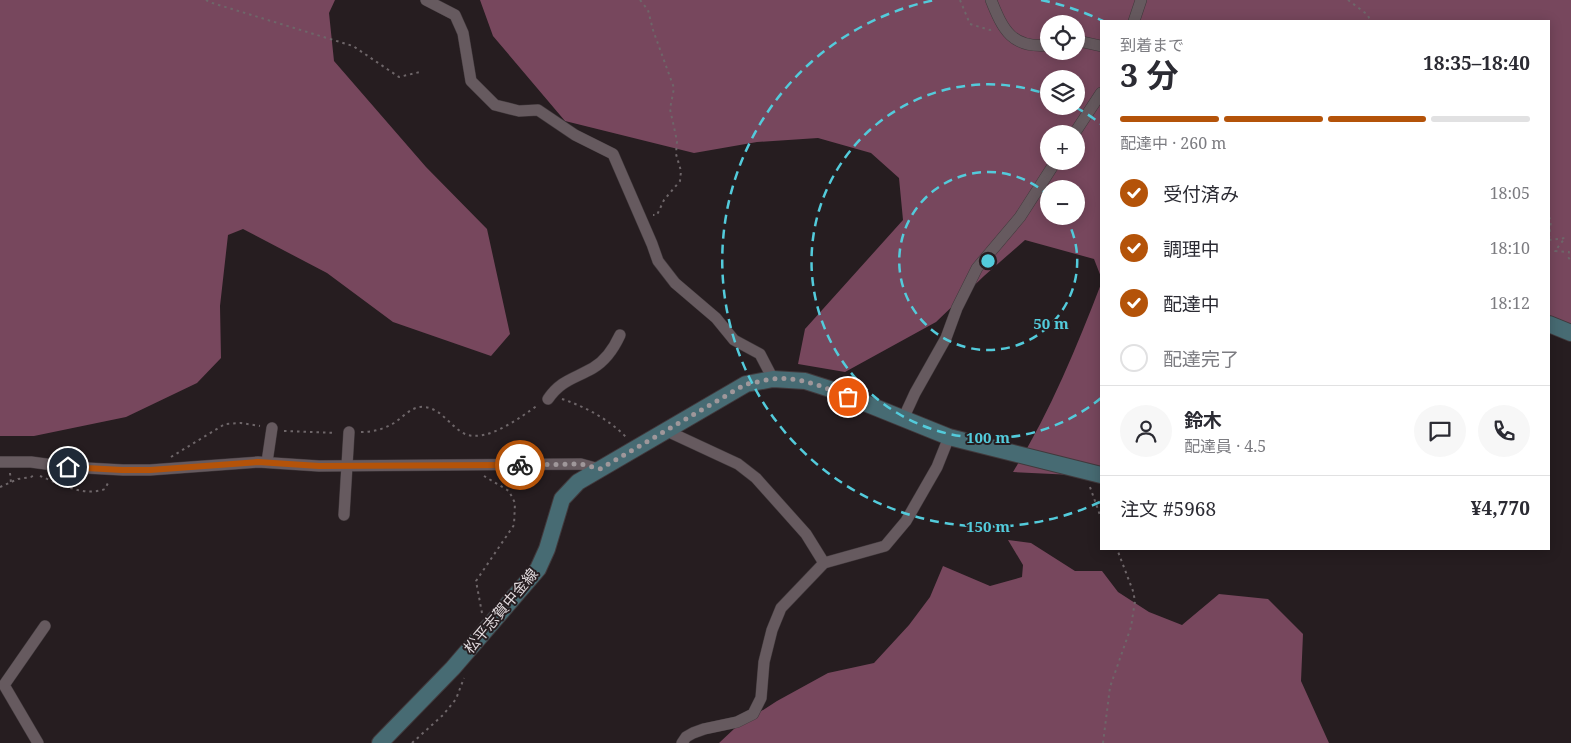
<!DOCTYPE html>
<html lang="ja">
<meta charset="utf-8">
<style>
:root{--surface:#fff;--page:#f7f7f7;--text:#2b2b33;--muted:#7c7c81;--line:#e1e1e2;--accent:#b45309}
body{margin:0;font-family:"Noto Serif","Noto Sans JP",serif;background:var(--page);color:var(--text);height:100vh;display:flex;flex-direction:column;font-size:19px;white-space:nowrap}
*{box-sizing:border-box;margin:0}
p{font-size:16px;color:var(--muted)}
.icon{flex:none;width:28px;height:28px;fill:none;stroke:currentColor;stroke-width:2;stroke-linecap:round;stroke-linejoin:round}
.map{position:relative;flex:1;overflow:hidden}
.side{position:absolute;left:1100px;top:20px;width:450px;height:530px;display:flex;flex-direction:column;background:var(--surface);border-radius:0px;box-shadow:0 2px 12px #0003}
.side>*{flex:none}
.controls{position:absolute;left:1040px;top:15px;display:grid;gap:10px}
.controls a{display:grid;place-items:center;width:45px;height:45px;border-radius:50%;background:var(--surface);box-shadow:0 2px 12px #0003;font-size:25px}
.pin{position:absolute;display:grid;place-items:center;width:42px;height:42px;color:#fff;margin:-21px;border:2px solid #fff;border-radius:50%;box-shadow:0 1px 5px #0007}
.courier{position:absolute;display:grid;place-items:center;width:50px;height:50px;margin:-25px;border:4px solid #b45309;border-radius:50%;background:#fff;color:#222;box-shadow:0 1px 6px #0007}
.overview em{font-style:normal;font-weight:700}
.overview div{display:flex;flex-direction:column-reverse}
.overview{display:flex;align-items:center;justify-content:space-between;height:85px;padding:0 20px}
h1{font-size:32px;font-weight:700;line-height:38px}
.bar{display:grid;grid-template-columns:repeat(4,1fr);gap:8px 5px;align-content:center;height:60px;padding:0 20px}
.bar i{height:6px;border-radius:4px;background:var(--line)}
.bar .selected{background:var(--accent)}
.bar p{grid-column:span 4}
.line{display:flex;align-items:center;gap:12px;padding:0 20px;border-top:1px solid var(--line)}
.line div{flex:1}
.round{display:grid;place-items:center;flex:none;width:52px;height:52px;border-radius:26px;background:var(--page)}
ol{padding:0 20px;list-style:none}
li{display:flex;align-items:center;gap:15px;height:55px}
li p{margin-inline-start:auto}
li .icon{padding:5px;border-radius:50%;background:var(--accent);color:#fff;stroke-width:4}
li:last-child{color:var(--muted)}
li i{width:28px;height:28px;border:2px solid var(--line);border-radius:50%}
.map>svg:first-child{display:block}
.forest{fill:#77475d;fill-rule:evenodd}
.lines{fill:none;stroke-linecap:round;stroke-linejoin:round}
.street-casing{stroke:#41393c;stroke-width:12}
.secondary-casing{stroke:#41393c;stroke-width:18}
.path{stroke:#6e6669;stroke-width:2;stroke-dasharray:2.5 4;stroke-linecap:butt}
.street{stroke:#665a5f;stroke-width:11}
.secondary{stroke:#476b73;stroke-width:16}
.done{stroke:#9f979a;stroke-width:5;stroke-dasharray:0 9}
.route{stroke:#b45309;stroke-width:6}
.ring{fill:none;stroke:#53cbdb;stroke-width:2.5;stroke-dasharray:9 6}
.labels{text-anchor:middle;stroke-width:4;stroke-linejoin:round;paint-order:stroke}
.street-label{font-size:15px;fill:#e0d9dc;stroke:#261d20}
.centre{fill:#53cbdb;stroke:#261d20;stroke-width:2.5}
.ring-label{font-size:15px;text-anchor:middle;font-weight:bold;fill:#53cbdb;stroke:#261d20;stroke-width:4;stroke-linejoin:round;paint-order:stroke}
</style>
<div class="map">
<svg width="1571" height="743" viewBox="0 0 1571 743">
<rect width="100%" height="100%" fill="#261d20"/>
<g class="forest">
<path d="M0,0H335L329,13L334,61L426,167L487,229L510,334L491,356L393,322L327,273L243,229L228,235L220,306L221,358L197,383L126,417L34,436H0Z"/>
<path d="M480,0H1571V325L1549,323V21H1101V277L1094,259L1025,240L984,276L936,322L845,372L798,364L805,329L903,220L899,178L871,153L818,138L757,142L694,153L565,121L493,36ZM1049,24H1076V51H1049ZM1049,79H1076V106H1049ZM1049,134H1076V161H1049ZM1049,189H1076V216H1049Z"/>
<path d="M1101,284V469L1073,475L1013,472C1049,414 1076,349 1101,284Z"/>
<path d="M1008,540L1031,543L1075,571H1102L1118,592L1149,612L1182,625L1219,594L1268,599L1303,634L1301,681L1329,743H719L735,728L777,701L828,673L874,663L909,625L930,597L943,566L990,586L1022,577L1023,565Z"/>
</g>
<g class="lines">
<defs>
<g id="street">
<path d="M426,0L455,15L463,33L471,81L495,105L519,111L538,110L575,135L613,154L652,244L658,261L675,283L716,318L734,340L760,354L773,379"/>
<path d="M991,0C1003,30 1012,49 1049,45"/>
<path d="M1134,21L1141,0"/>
<path d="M1076,42H1083L1101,46"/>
<path d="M1074,134L1101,93"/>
<path d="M548,399C561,380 574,379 593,368C605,361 614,348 620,335"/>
<path d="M903,419L915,393L946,338L957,308L977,268L1020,217L1056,161"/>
<path d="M667,431L738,464L756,478L806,534L824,563"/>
<path d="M0,462H31L68,467L123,470H150L258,462L319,466L581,464L599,469"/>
<path d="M267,462L272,428"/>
<path d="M344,515L349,432"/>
<path d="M38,743L4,685L45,626"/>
<path d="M682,743L686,737L693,733L704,729L737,722L753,714L761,698L764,662L772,630L781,608L824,563L885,546L906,521L937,467L949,437"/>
</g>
<g id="secondary">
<path d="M1549,324L1571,333"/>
<path d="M380,743L453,668L538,569L547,549L562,499L578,482L746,384L773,379L805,381L830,389L949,437L1101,475"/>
</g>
</defs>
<use href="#street" class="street-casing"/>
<use href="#secondary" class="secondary-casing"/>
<g class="path">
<path d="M206,0L209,2L353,46L399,77L420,72"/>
<path d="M640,0L648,10L653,30L674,88L670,109L677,141L676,154L681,171L680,181L664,200L657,215H653"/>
<path d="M960,0L970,24L990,30L993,29"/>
<path d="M1348,0L1368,15L1370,21"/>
<path d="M1549,217L1551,221L1549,239"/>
<path d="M1549,240L1565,238L1555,251L1569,252L1568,257L1571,261"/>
<path d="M562,399C586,407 608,419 626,437"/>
<path d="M284,431L336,433"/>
<path d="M361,432C373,432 384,429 394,423C402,418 410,408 420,407C429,406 438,411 444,417C451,423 457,430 465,434C487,443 521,417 538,405"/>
<path d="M171,457L225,424L241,423L260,426"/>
<path d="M10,473L11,483"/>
<path d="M40,476C60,484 84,497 105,489L109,481"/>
<path d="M0,487L18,479L31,477L36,474"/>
<path d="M1090,487L1101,518"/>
<path d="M482,613L476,581L514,525L515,503L509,491L484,476"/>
<path d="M412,743L443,715L456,699L464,678"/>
<path d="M1103,743L1110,687L1131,627L1135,601L1133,591L1117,549"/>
</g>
<use href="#street" class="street"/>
<use href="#secondary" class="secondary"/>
</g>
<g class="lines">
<path class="done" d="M520,465L581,464L600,469L746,384C755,383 764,380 773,379C799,376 824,387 848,397"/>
<path class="route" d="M68,467L122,470H150L258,462L319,466L520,465"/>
</g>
<g class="ring">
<path d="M1065 216A89 89 0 1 1 1049 196"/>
<path d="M1101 398A177 177 0 1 1 1049 95M1075 107A177 177 0 0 1 1101 124"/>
<path d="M1100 502A266 266 0 1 1 935 0M1041 0A266 266 0 0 1 1103 21"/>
</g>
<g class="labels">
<g class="street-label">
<text transform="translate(501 611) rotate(-50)" y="5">松平志賀中金線</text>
</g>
</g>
<circle cx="988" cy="261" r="8" class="centre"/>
<g class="ring-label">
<text x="1051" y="329">50 m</text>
<text x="988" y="443">100 m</text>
<text x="988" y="532">150 m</text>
</g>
</svg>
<div class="controls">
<a><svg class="icon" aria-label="locate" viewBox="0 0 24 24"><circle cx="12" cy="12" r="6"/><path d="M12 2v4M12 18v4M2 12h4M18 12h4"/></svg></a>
<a><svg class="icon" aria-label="layers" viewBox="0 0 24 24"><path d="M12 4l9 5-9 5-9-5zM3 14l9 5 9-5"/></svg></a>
<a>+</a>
<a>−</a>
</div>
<div class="pin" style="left:848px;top:397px;background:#ea580c"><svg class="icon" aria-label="bag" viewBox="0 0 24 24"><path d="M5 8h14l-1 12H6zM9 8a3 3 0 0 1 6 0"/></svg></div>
<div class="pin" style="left:68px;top:467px;background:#1f2937"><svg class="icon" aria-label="home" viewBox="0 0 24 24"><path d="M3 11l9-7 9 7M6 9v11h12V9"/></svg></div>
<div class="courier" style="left:520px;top:465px"><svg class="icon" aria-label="bike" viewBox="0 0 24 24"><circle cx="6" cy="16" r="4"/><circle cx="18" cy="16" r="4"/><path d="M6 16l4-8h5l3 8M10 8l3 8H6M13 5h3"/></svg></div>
<section class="side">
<div class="overview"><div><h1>3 分</h1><p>到着まで</p></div><em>18:35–18:40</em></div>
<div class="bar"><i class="selected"></i><i class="selected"></i><i class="selected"></i><i></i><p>配達中 · 260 m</p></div>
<ol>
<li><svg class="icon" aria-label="check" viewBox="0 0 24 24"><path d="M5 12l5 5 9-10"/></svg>受付済み<p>18:05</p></li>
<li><svg class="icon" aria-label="check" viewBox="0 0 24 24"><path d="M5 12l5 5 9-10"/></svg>調理中<p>18:10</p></li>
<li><svg class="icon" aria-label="check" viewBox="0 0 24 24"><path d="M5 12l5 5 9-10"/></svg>配達中<p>18:12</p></li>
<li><i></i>配達完了</li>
</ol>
<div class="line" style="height:90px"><a class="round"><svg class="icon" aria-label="person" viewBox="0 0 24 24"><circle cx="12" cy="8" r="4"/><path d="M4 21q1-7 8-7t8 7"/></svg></a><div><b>鈴木</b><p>配達員 · 4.5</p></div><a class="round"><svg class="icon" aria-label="chat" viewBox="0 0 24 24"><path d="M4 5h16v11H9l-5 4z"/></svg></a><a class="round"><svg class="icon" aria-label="phone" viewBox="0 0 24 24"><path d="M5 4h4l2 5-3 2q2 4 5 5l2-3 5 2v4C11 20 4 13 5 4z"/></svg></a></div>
<div class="line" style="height:65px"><div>注文 #5968</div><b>¥4,770</b></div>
</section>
</div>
